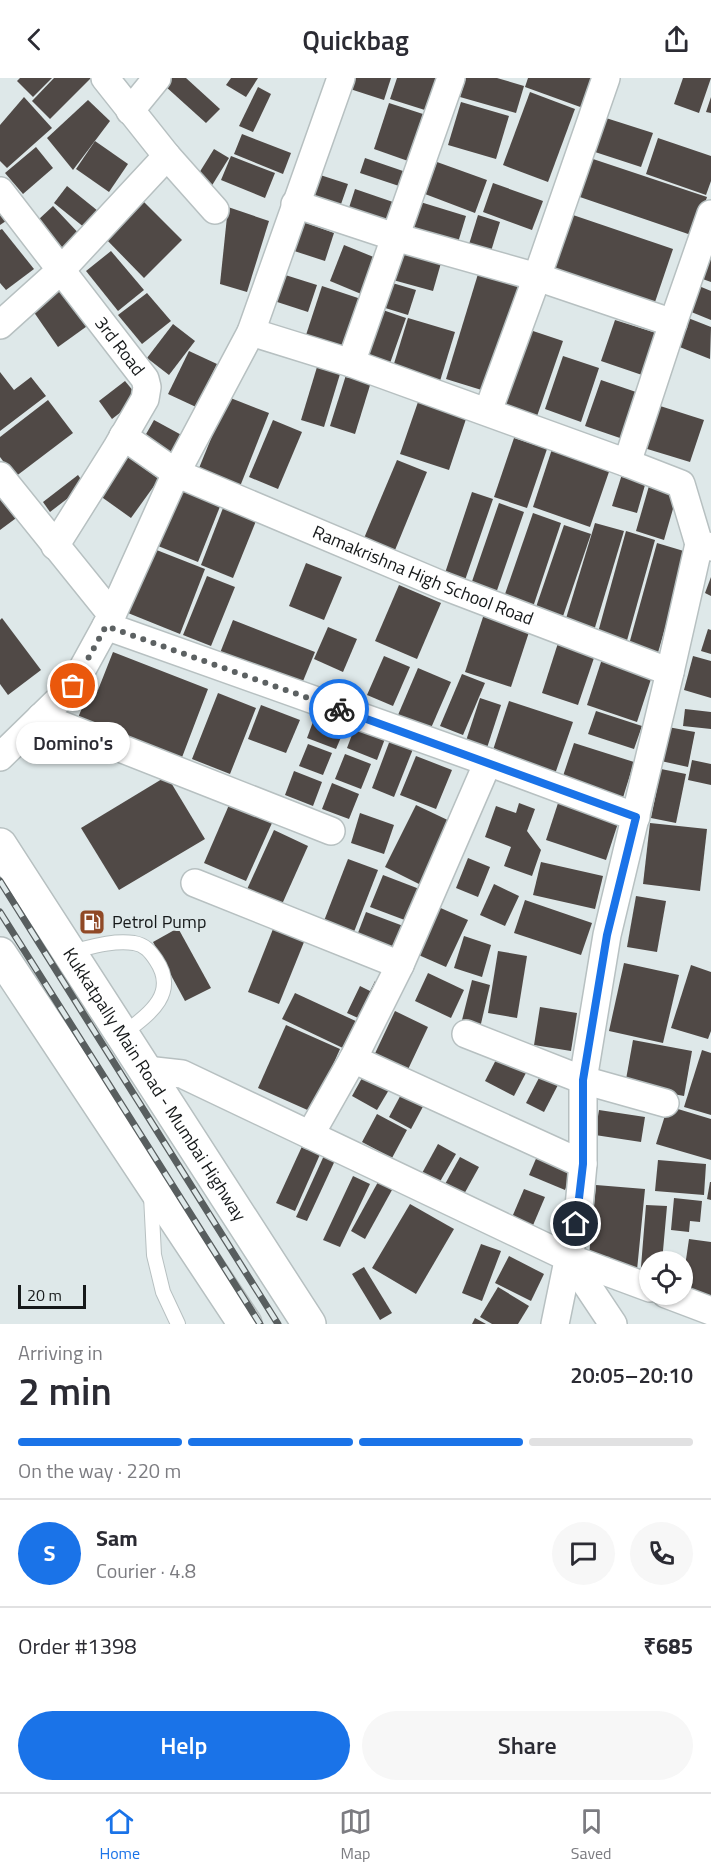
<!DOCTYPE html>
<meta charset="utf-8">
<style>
:root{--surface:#fff;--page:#f7f7f7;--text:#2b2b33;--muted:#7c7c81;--line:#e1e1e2;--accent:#1a73e8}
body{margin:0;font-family:"Titillium Web",sans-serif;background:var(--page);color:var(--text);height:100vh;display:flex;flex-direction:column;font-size:22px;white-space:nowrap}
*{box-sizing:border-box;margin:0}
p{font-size:20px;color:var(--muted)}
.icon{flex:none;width:33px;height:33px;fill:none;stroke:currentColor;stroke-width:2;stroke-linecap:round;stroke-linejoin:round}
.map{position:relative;height:1246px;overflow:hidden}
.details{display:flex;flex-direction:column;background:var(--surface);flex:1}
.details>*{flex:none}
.buttons{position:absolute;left:639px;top:1173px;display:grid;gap:12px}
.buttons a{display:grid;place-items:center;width:54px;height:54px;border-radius:50%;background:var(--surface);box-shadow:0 2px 4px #0004;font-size:30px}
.scale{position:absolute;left:18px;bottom:15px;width:68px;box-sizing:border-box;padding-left:6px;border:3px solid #16191a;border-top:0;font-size:16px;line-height:21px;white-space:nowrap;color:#16191a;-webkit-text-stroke:4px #dee8e9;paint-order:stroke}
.pin{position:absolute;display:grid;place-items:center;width:51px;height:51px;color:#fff;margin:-26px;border:3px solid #fff;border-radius:50%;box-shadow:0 2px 6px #0007}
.courier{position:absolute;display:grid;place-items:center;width:60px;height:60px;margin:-30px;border:4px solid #1a73e8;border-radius:50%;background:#fff;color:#222;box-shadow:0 2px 8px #0007}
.bubble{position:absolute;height:42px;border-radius:21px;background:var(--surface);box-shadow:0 2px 4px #0004;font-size:20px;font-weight:600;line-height:42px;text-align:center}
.summary em{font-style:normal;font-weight:600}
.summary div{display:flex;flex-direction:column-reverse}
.summary{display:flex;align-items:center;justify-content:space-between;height:102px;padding:0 18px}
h1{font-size:39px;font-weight:600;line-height:45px}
.bar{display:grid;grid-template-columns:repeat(4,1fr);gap:9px 6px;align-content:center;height:72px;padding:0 18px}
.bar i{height:8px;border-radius:4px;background:var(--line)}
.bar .selected{background:var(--accent)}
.bar p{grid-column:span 4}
.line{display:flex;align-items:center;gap:15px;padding:0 18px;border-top:2px solid var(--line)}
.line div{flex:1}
.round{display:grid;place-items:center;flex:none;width:63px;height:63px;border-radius:32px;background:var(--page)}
.cta{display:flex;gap:12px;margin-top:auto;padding:12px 18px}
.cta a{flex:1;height:69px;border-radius:36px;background:var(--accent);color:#fff;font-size:24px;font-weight:600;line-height:69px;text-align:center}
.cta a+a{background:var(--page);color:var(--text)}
header{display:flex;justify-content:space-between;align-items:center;height:78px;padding:0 18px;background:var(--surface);font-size:27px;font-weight:600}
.tab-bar{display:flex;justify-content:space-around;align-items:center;height:84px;border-top:2px solid var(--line);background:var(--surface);font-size:16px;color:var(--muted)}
.tab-bar a{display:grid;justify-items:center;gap:3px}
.tab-bar .selected{color:var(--accent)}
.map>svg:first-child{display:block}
.building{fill:#504946}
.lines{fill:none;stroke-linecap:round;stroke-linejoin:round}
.lane-casing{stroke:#b7c0c1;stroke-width:16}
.street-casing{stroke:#b7c0c1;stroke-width:30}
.highway-casing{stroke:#b7c0c1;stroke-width:36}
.lane{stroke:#fff;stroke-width:14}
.street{stroke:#fff;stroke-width:27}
.highway{stroke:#fff;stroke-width:33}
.rail-casing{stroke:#585e5f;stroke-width:7}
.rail{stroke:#dee8e9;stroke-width:4.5;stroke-dasharray:14;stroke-linecap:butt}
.done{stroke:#5c6162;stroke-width:6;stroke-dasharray:0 10.8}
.route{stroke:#1a73e8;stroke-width:8}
.labels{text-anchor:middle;stroke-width:6;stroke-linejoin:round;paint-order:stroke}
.street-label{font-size:18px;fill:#16191a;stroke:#dee8e9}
.poi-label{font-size:18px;fill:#16191a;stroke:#dee8e9;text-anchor:start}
</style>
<header><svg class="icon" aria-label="back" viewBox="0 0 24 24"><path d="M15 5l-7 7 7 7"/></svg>Quickbag<svg class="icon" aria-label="share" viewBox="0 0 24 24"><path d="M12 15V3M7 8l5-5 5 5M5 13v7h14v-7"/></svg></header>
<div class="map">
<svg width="711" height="1246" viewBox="0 0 711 1246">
<rect width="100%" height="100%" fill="#dee8e9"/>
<g class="building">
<path d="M20,0H52L33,19L17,3Z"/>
<path d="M54,0H91L50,41L32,23Z"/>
<path d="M172,0H186L220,31L206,45L165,8Z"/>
<path d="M231,0H258L246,19L226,7Z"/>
<path d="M350,0H391L384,22L347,10Z"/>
<path d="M397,0H438L428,33L390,21Z"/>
<path d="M466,0H497L524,8L516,35L460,19Z"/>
<path d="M528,0H594L583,30L525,9Z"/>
<path d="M683,0H711L699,35L674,26Z"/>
<path d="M258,9L271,16L253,54L239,48Z"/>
<path d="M530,14L575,31L548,104L503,87Z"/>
<path d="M24,19L52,50L7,90L0,83V47Z"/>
<path d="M711,19V35L706,34Z"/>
<path d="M88,22L110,43L73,92L47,60Z"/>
<path d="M461,24L509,38L496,81L448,67Z"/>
<path d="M389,25L423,36L408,83L374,71Z"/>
<path d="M606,40L653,55L641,89L595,74Z"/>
<path d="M242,56L291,75L283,96L234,76Z"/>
<path d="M658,60L711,78V103L706,117L646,96Z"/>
<path d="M95,63L128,86L109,114L76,91Z"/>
<path d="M36,69L53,90L23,116L5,95Z"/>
<path d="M214,71L229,80L211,109L196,100Z"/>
<path d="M231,78L275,95L265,120L221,102Z"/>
<path d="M587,79L707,119L694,158L574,117Z"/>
<path d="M365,80L403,93L399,108L360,95Z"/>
<path d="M437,84L487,102L475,135L425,116Z"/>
<path d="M314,95L348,106L339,132L305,121Z"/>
<path d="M493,105L543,123L532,152L483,134Z"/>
<path d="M67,108L98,133L85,150L54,125Z"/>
<path d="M355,111L393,124L385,148L347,136Z"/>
<path d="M142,122L182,162L144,200L104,159Z"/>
<path d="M417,123L466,138L456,171L407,156Z"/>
<path d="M53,128L83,160L67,175L37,143Z"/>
<path d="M228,129L269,143L247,214L220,206Z"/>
<path d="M0,135L6,143L0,147Z"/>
<path d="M478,137L500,144L488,183L466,176Z"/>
<path d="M573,137L673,171L653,230L552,196Z"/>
<path d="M295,141L334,155L325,183L285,170Z"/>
<path d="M2,151L34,191L6,212L0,205V152Z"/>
<path d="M711,165V204L697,199Z"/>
<path d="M344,167L381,182L366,218L330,203Z"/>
<path d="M111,173L144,212L118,233L86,193Z"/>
<path d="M401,174L441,185L433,213L393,202Z"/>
<path d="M279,195L317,207L308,234L271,222Z"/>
<path d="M478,196L520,209L488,314L446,301Z"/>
<path d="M389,204L416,212L408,237L382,229Z"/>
<path d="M694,206L711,213V242L684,231Z"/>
<path d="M63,207L90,246L58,269L31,230Z"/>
<path d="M322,208L361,221L345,269L306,257Z"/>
<path d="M147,215L171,243L142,266L118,237Z"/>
<path d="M377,230L406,240L389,288L360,278Z"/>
<path d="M683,238L711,249L710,281L672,266Z"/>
<path d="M408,240L455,254L440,303L393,289Z"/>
<path d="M615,242L656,255L642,297L601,283Z"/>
<path d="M173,246L195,263L169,297L147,280Z"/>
<path d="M527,251L563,263L535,344L500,332Z"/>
<path d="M189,273L217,286L196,329L168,316Z"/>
<path d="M563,278L599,290L581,344L545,331Z"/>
<path d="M317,289L340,296L324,349L301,342Z"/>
<path d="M0,294L14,312L31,299L46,318L0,353Z"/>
<path d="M346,297L371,304L355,356L330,348Z"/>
<path d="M601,302L636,314L620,360L585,348Z"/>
<path d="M125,303L139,320L112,341L99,323Z"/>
<path d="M228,319L269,335L239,411L197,395Z"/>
<path d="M48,322L73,355L15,399L0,379V359Z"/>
<path d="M418,324L466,341L449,392L400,376Z"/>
<path d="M657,327L704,342L690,384L644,370Z"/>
<path d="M154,342L187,360L175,384L141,365Z"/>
<path d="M273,342L302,354L278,411L249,399Z"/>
<path d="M514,360L547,371L527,430L494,419Z"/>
<path d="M553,368L611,388L590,449L533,429Z"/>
<path d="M124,376L159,401L131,440L96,415Z"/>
<path d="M397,382L427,394L393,477L362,465Z"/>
<path d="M623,393L647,400L637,435L612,428Z"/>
<path d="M78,397L85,407L50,434L43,424Z"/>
<path d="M651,401L679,410L664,462L636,453Z"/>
<path d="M179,403L223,421L198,484L153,466Z"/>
<path d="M472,414L493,421L464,505L444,498Z"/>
<path d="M0,416L23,435L0,452Z"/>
<path d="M499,425L524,434L493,524L468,515Z"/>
<path d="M223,430L256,443L233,500L201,487Z"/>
<path d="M533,435L561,445L533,529L504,519Z"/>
<path d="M595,445L624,453L593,556L564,547Z"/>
<path d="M564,447L591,456L561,544L534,535Z"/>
<path d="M626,453L655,462L626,566L597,558Z"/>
<path d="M657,465L687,474L657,578L628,570Z"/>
<path d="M154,471L205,491L180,556L128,535Z"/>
<path d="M306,485L342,499L324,542L289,528Z"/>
<path d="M207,498L235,509L211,568L183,557Z"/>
<path d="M711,499V518L705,515Z"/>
<path d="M399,507L441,525L417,581L375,563Z"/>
<path d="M485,533L531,548L511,609L465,594Z"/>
<path d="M2,540L41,592L8,617L0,606V542Z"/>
<path d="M233,542L315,574L301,608L220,575Z"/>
<path d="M328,549L357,561L343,594L314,581Z"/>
<path d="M708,551L711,552V576L701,573Z"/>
<path d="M558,565L595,577L578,627L542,615Z"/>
<path d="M113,574L208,611L181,682L77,642L91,609L98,612Z"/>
<path d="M384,578L410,589L393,628L367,617Z"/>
<path d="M693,578L711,583V620L684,612Z"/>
<path d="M602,581L652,598L637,644L587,627Z"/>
<path d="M418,590L451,604L431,650L398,637Z"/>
<path d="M462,596L485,605L463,657L440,648Z"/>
<path d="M218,615L256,630L230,696L192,681Z"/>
<path d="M480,620L501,627L485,676L464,669Z"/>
<path d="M509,623L573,644L555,696L492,675Z"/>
<path d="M261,627L300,642L286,675L248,661Z"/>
<path d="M685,631L711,634V651L683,648Z"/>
<path d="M317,633L347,645L336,671L307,660Z"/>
<path d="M596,633L642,648L634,671L588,656Z"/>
<path d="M356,646L386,658L377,682L347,670Z"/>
<path d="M668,649L695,654L688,689L661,683Z"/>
<path d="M390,662L413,671L394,719L372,710Z"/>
<path d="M574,665L634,684L621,726L560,707Z"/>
<path d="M308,666L332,675L323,697L299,688Z"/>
<path d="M345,676L371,686L361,711L335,701Z"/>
<path d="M416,678L452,692L436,731L400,717Z"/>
<path d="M692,682L711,686V707L688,702Z"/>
<path d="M661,691L686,696L676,745L651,740Z"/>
<path d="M294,693L322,704L313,728L285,717Z"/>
<path d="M167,698L205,761L119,812L81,750Z"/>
<path d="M332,705L359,716L349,741L322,731Z"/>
<path d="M560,719L620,739L606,782L546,762Z"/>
<path d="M519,725L535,731L527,753L541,772L532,798L504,788L511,769L485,759L496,728L516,735Z"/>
<path d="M229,727L272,745L246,803L204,785Z"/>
<path d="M416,727L456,746L425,809L385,789Z"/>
<path d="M360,735L394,747L384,776L351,765Z"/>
<path d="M650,745L707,751L700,813L643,806Z"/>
<path d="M274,752L308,768L279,833L244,818Z"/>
<path d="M468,780L490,789L478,819L456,810Z"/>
<path d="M348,781L378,792L352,859L322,848Z"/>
<path d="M541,784L603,798L595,831L533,817Z"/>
<path d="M383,797L422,812L410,844L370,829Z"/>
<path d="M494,806L519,818L505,848L480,837Z"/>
<path d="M636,818L666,823L657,874L627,869Z"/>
<path d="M525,822L592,845L581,877L514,855Z"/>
<path d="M436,828L468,842L446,889L414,875Z"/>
<path d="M366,834L406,849L395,875L356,860Z"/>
<path d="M178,850L211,910L185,923L153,864Z"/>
<path d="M273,851L304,864L279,926L248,914Z"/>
<path d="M464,858L491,867L482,899L454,890Z"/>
<path d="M498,873L527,878L517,940L488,935Z"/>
<path d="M624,885L679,897L663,965L609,953Z"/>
<path d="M691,887L711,894V953L708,961L671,950Z"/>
<path d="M428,895L464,912L451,940L415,923Z"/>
<path d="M472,902L490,907L480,950L461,946Z"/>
<path d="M375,903L386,908L369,945L347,935L360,908L370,913Z"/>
<path d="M295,915L360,945L347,972L282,941Z"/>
<path d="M540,929L577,935L571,973L534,967Z"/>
<path d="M395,933L428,949L403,1002L370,986Z"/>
<path d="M286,947L340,971L312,1034L258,1010Z"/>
<path d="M633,962L692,973L684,1018L625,1007Z"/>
<path d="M702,972L711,975V1037L684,1029Z"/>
<path d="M499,976L528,991L514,1018L485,1003Z"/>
<path d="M367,991L393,1005L377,1032L352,1018Z"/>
<path d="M542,994L560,1003L544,1034L526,1025Z"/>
<path d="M404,1011L426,1023L411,1051L389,1039Z"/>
<path d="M668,1028L711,1041V1082L656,1066Z"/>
<path d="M599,1032L645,1039L641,1064L595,1057Z"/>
<path d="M377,1036L407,1052L392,1080L362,1064Z"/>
<path d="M304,1064L322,1072L295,1133L276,1125Z"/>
<path d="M438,1066L456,1076L438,1107L421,1097Z"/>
<path d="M327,1071L338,1076L307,1143L296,1139Z"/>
<path d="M538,1076L574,1091L565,1112L529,1097Z"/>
<path d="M460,1079L479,1089L463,1118L444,1108Z"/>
<path d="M658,1082L706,1086L704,1117L655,1113Z"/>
<path d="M353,1098L370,1106L340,1169L323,1162Z"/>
<path d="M378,1104L392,1112L365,1161L351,1153Z"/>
<path d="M710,1104H711V1122L707,1121Z"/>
<path d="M596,1107L645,1111L637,1192L609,1189L610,1179L589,1177Z"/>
<path d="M524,1111L545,1119L531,1152L510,1144Z"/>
<path d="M674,1120L702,1123L700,1144L690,1143L689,1154L671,1152Z"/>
<path d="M410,1126L454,1151L416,1216L372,1190Z"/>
<path d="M646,1127L667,1128L662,1184H650V1202L640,1201Z"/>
<path d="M689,1161L711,1164V1219L682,1209Z"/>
<path d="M481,1166L501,1173L482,1223L462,1215Z"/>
<path d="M509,1178L544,1196L531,1223L495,1205Z"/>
<path d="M364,1189L392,1235L380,1242L352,1196Z"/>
<path d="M498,1209L529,1228L518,1246H492L480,1239Z"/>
<path d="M475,1240L486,1246H472Z"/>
</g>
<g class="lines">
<defs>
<g id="lane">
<path d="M70,874C91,869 112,862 134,865C145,867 150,873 156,882C179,916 148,937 123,956"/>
<path d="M151,1118L154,1177L163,1214L178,1246"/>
</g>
<g id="street">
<path d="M130,33L157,0"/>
<path d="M167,78L215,132"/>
<path id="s1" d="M0,113L145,301L147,309L145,321L116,371L55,468"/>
<path d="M295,126L395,159L537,199L673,245L711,136"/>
<path d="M0,247L61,192L167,78L105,0"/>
<path d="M251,254L351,285L627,385L673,245"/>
<path d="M351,285L451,0"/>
<path d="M488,333L537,199L606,0"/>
<path id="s2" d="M123,358L176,395L444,508L670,594"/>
<path d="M627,385L681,406L699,466L711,469"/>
<path d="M0,398L112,537"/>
<path d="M106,548L488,684L636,739"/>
<path d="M41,639L331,753"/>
<path d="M0,679L73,608L112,537L176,395L251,254L341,0"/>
<path d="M195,805L400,887"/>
<path d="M466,956L583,1002L665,1025"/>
<path d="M353,981L583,1086"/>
<path d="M146,992L182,996L569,1180L650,1210"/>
<path d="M310,1057L353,981L400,887L488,684"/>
<path d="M569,1180L613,1246"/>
<path d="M666,1216L711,1233"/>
<path d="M555,1246L579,1129L583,1086V1002L607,857L670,594L699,466"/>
</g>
<g id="highway">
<path id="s3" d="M0,767L309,1246"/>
<path d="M0,876L245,1246"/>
</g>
</defs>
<use href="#lane" class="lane-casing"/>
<use href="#street" class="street-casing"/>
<use href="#highway" class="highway-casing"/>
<use href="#lane" class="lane"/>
<use href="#street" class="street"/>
<use href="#highway" class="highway"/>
<defs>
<g id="rail">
<path d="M0,803L278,1246"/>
<path d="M0,834L260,1246"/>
</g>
</defs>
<use href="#rail" class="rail-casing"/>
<use href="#rail" class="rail"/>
</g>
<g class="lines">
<path class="done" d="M73,608L106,548L339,631"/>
<path class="route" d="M339,631L636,739L607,857L583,1002V1086L576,1146"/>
</g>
<defs>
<symbol id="fuel-square" viewBox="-11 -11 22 22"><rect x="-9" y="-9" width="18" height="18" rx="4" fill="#904926" stroke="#dee8e9"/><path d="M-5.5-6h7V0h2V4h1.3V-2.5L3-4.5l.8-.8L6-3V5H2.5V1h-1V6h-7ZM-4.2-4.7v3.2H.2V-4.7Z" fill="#fff"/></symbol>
</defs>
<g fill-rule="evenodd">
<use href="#fuel-square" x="77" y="829" width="30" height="30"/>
</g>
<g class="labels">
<g class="street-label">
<text dy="6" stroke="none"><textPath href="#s1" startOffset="196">3rd Road</textPath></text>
<text dy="6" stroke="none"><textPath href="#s2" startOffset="332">Ramakrishna High School Road</textPath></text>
<text dy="6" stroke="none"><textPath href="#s3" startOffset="285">Kukkatpally Main Road - Mumbai Highway</textPath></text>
</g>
<g class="poi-label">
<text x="112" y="850">Petrol Pump</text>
</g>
</g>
</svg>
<div class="buttons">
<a><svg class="icon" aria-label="locate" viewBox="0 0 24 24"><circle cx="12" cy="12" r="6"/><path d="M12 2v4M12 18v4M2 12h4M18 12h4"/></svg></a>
</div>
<div class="scale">20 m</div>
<div class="pin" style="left:73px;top:608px;background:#ea580c"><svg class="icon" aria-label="bag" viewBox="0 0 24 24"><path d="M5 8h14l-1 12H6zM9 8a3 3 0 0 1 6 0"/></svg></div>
<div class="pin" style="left:576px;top:1146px;background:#1f2937"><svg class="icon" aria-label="home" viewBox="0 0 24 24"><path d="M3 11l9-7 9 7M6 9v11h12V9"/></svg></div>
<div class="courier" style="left:339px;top:631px"><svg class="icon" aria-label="bike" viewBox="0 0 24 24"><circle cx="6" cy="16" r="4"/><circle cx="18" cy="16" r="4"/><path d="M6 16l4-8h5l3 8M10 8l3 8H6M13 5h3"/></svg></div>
<div class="bubble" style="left:16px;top:644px;width:114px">Domino's</div>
</div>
<section class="details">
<div class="summary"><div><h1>2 min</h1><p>Arriving in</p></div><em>20:05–20:10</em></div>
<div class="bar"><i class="selected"></i><i class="selected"></i><i class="selected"></i><i></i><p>On the way · 220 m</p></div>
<div class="line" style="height:108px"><b class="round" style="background:var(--accent);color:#fff">S</b><div><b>Sam</b><p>Courier · 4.8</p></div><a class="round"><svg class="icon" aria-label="chat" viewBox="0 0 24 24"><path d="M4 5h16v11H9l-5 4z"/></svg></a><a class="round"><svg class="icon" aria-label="phone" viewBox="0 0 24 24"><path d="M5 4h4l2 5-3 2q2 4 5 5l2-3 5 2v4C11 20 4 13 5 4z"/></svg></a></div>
<div class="line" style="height:78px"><div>Order #1398</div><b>₹685</b></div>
<div class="cta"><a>Help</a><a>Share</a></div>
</section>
<nav class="tab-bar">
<a class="selected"><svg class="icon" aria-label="home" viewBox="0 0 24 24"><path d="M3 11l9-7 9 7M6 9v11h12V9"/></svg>Home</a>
<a><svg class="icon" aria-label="map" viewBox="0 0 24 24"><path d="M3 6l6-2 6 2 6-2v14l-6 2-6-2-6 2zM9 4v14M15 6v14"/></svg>Map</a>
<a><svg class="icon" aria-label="saved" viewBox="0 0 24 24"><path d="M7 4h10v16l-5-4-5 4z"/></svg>Saved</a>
</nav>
